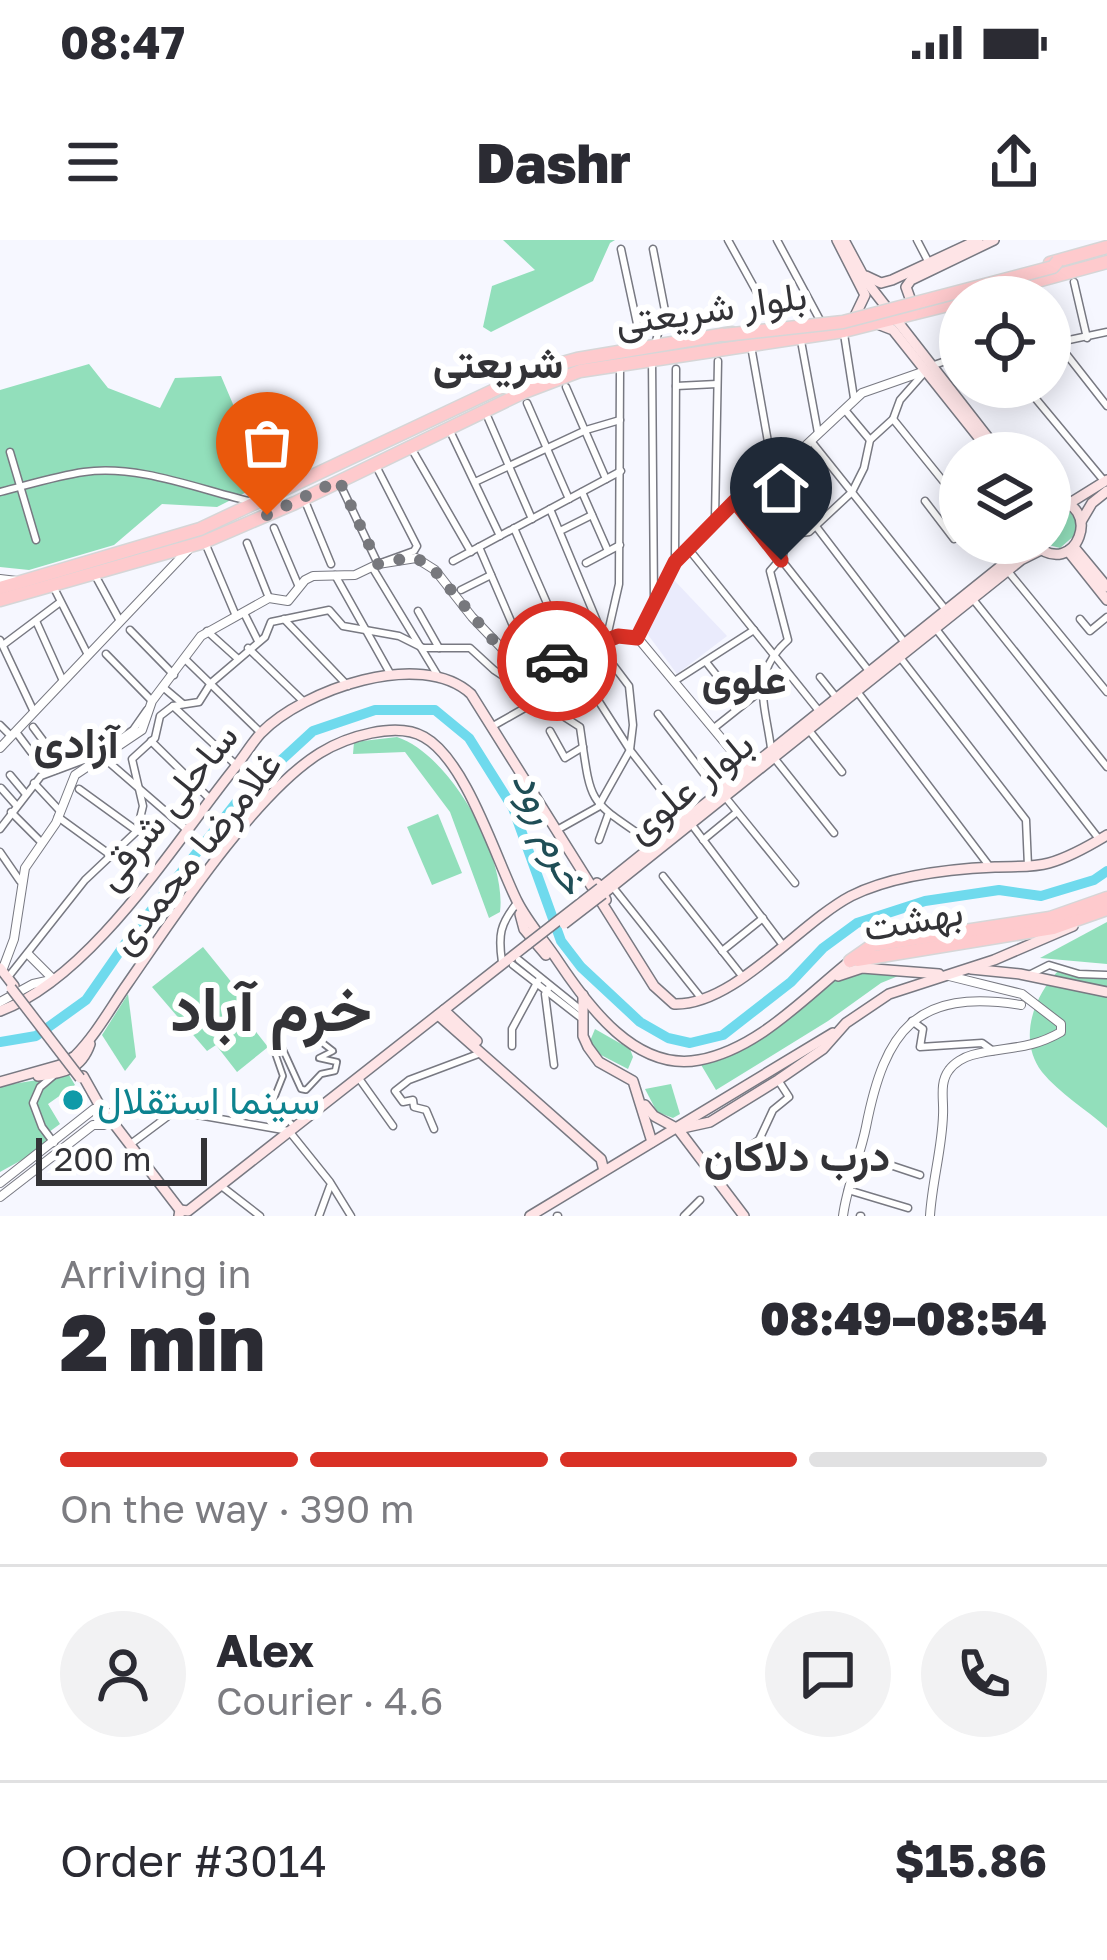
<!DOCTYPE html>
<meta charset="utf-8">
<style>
:root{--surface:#fff;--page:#f2f2f3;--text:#2b2b33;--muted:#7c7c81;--line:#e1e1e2;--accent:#d93025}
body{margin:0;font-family:"Golos Text",Vazirmatn,sans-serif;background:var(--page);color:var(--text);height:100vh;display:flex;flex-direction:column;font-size:45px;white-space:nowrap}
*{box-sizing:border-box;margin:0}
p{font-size:39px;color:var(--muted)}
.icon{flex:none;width:66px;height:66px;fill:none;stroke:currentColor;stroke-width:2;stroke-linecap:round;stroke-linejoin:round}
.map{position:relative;height:976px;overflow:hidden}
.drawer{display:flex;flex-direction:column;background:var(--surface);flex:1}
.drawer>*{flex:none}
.controls{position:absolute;left:939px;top:36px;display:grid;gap:24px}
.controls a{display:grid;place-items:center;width:132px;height:132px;border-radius:50%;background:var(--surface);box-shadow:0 6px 30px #0003;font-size:60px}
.scale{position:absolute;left:36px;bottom:30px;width:171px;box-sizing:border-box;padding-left:12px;border:6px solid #333337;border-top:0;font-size:33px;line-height:42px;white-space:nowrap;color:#333337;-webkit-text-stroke:9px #fff;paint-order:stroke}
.pin{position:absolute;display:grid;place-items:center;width:102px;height:102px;color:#fff;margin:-123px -51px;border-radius:50% 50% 50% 0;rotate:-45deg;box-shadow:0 0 12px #0007}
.pin .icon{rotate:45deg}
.courier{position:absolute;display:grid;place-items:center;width:120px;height:120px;margin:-60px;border:9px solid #d93025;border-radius:50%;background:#fff;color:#222;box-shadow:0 3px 15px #0007}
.headline em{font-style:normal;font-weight:800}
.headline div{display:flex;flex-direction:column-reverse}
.headline{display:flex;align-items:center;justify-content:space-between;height:204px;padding:0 60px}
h1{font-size:78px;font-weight:800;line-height:90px}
.bar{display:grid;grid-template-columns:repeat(4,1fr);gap:18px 12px;align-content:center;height:144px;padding:0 60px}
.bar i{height:15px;border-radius:9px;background:var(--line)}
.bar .current{background:var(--accent)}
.bar p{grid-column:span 4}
.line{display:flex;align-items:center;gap:30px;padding:0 60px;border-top:3px solid var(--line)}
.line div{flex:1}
.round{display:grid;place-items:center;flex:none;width:126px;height:126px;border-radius:63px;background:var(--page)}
.status{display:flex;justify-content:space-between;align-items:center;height:84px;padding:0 60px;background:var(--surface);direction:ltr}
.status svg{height:33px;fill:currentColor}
header{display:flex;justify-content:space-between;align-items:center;height:156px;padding:0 60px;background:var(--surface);font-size:54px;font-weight:800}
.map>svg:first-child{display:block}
.built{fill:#eaebfc}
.green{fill:#92dfbb}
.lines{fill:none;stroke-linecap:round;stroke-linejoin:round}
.river{stroke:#6fdaed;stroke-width:10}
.pedestrian-casing{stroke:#787982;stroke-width:8}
.minor-casing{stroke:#787982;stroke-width:9}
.tertiary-casing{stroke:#787982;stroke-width:10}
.secondary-casing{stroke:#787982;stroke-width:12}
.primary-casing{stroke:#d6d6d7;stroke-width:15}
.pedestrian{stroke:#fff;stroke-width:4.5}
.minor{stroke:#fff;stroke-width:6}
.tertiary{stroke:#fff;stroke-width:8}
.secondary{stroke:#fee4e6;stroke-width:9}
.primary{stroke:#fecacd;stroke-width:12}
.secondary-bridge-casing{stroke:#787982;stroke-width:12;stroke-linecap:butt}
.primary-bridge-casing{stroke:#d6d6d7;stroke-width:15;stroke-linecap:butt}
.secondary-bridge{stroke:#fee4e6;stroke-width:9}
.primary-bridge{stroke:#fecacd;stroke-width:12}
.done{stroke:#77787d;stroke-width:12;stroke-dasharray:0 21.6}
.route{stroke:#d93025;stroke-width:15}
.culture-dot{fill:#0f9aa8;stroke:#fff;stroke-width:4.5}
.labels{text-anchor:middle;stroke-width:12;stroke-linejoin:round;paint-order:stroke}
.street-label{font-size:39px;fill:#333337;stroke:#fff}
.culture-label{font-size:39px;fill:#0d838f;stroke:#fff;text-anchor:start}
.neighbourhood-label{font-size:42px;font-weight:bold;fill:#333337;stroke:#fff}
.water-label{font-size:42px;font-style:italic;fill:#1f4e56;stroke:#fff}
.town-label{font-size:63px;font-weight:bold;fill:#333337;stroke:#fff}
</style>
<div class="status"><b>08:47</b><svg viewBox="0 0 49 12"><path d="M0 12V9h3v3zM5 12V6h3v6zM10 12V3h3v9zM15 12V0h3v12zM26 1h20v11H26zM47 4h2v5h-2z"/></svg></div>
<header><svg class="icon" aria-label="menu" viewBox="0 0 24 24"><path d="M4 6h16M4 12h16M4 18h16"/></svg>Dashr<svg class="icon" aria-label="share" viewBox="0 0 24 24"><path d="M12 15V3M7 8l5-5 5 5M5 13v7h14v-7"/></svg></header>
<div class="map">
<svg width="1107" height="976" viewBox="0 0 1107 976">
<rect width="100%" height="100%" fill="#f6f7ff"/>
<path class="built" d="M672,338L727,396L677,434L646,392Z"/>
<g class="green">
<path d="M503,0H615L610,3L593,41L491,92L483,87L492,46L535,30Z"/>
<path d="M89,124L108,148L160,168L175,138L221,136L261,230L270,240L217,267L162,264L114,305L29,330L0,327V150Z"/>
<path d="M1050,266L1067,268L1076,280V294L1060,308L1041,303H1050Z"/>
<path d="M397,497C451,515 507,617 500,672L489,678L450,572L405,512L353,514L354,502Z"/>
<path d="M438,574L462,633L432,645L407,587Z"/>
<path d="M1107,682V724L1040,718Z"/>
<path d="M203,707L254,770L245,778L268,807L237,832L216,805L207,811L152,747Z"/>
<path d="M1060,729L1107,733V888C1087,870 1059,853 1042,832C1017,799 1034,755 1060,729Z"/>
<path d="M864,732L903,734L881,743L828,781L716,850L700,823L744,808L832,741Z"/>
<path d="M128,754L136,817L125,831L102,795Z"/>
<path d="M595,789L630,809L633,817L628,829L599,814L590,801Z"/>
<path d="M69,835L75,845L48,864L60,884L49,892L56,901L0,932V846Z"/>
<path d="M671,844L680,874L673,878L657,872L645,849Z"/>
</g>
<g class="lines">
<path class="river" d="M0,802L36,796L86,760L127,701L239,559L313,491L375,470H435L469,498L513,568L561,701L581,727L640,782L668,798L690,803L723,795L791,742L823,708L857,683L925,661L999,650L1041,656L1094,640L1107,631"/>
<defs>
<path id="pedestrian" d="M294,887L273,861L283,836L275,813L280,803L301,849L306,850L321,834L335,831L337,822L319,818L333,811L324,804"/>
<g id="minor">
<path d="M728,0L776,87"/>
<path d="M777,0L821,82"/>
<path d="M917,0L929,23"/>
<path d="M621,9L642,107"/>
<path d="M653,9L667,81L678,88L682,101"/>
<path d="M1074,42L1087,98"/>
<path d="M844,94L854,158"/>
<path d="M801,101L818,193"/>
<path d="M655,104L660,87L667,81"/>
<path d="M1050,104L1107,92"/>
<path d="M751,106L773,230L905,403"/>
<path d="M1067,115L1107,166"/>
<path d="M652,120L654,361"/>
<path d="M934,125L960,116"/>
<path d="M676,146L717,144"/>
<path d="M566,147L606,239"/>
<path d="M1026,147L1105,242"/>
<path d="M527,163L569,259"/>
<path d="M845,170L870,200"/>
<path d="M488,178L532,279"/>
<path d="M893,179L960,262"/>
<path d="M450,191L500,296"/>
<path d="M811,201L946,370"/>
<path d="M10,212L36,300"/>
<path d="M414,213L471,312"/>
<path d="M475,242L586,190L620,180"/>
<path d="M340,244L378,324L414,311L417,306L375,224"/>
<path d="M0,252C28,245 56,236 84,232C139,224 200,250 253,262"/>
<path d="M582,252L608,311"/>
<path d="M305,261L331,324"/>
<path d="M735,261L869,431"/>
<path d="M925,261L954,299L960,293"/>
<path d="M550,269L604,398"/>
<path d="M715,279L718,121"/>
<path d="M274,288L299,347"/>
<path d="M514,288L571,418L630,510L683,578"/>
<path d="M560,291L592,275"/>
<path d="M247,303L269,358"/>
<path d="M993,303L1008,321"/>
<path d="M206,305L236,376"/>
<path d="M479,307L529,423L555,452L560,467"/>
<path d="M687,307L819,471"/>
<path d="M453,321L621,231"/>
<path d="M675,322L676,129"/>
<path d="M586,323L620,305"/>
<path d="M372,327L438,436"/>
<path d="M1007,330L1107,452"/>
<path d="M95,335L120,381"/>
<path d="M335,335L391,435"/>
<path d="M53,346L88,415"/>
<path d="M461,350L491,335"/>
<path d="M972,358L1107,527"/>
<path d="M418,371L439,408"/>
<path d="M244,373L258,401"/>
<path d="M284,379L348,446"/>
<path d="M1080,379L1090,391L1107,377"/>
<path d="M36,381L63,441"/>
<path d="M936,389L1099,599"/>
<path d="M130,390L174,435"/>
<path d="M207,391L237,418"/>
<path d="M0,400L34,472"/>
<path d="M606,401L619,344L620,129"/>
<path d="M3,405L59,363"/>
<path d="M248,408L304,462"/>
<path d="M423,408H470L494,430L539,460L560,467L566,478L580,487C592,569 586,557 652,603"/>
<path d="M106,414L152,461"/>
<path d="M899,416L1026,580L1028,626"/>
<path d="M185,419L261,493"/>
<path d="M706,422L741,466"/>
<path d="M820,437L836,457"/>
<path d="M676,440L754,390"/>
<path d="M164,448L183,464"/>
<path d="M856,450L990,627"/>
<path d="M173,466L236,525"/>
<path d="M658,474L717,551"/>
<path d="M0,485L11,496"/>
<path d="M493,486L537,461"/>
<path d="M33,487L62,526"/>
<path d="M714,488L763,449"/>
<path d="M808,489L842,532"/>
<path d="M550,491L565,518L583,507"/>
<path d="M16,492L31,512"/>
<path d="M151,501L210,559"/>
<path d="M771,508C765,463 750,434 788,400L770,331L783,316L786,295L809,292L852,252L864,228L870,200L893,179L900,160L923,134"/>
<path d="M104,518L187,590"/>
<path d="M775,519L834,593"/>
<path d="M10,535L25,553"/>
<path d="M34,543L60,571"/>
<path d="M1,548L16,565"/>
<path d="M79,549L137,591"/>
<path d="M726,558L795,643"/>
<path d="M11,572L42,603"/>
<path d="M58,577L109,614"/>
<path d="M692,585L782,704"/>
<path d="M0,589L41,536L84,520L119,500L133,490L147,470"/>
<path d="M557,590L598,567L630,510L633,485L629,446L598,405"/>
<path d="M599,600L608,575"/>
<path d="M703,600L737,572"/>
<path d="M0,612L20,641"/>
<path d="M663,636L742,736"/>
<path d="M612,646L701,758"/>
<path d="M722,711L763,678"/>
<path d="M519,720L581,770"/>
<path d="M502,722C498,695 500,684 517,663"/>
<path d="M513,725L581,778"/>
<path d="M1031,734L1049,725L1079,734L1107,735"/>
<path d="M9,736L85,640L137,591L143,566L132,519L155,498L160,476L173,466L199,462L211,443L265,397L271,382L329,370L343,386L399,396L423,408"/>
<path d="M548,749L545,754L554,825"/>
<path d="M912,781L923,789L920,807L982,803L993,811"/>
<path d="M512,806V789L538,741"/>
<path d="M53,836L40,847L33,863L42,887L54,903"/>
<path d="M358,837L393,886"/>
<path d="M434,889L426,870L414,867L413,860L403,862L395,851L409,840L481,813"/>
<path d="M132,903L175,871L289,891L330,942L351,976"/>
<path d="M860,915L920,935"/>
<path d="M711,933L759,900L773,870L789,857L778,840"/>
<path d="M220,945L260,976"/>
<path d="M848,950L908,968"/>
<path d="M319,976L330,946"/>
<path d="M557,976H558"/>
<path d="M684,976L700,960"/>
<path d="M860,976H861"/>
</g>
<g id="tertiary">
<path d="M0,339L17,341"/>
<path d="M637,397L675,322L745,251L801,210L862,153L925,131"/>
<path d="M637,397L746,528"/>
<path d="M0,508L189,309"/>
<path d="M28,714L52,738"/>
<path d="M2,731L14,699L25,628L56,583L75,535L142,490L152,461L201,396L269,358L288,361L305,340L313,336L355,335L378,324L416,318L435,330L472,377L514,421L562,420L618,396L637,397"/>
<path d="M0,762L33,744L51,740"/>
<path d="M0,943L94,869L101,868L108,873L104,885H93L0,957"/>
<path d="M843,976C847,945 860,917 866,887C885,790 916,748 1021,765"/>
<path d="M930,976C932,942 942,909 943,875C944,860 939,843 949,830C954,823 964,817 972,815C1005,806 1028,811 1061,792V784L1022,754L949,736"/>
</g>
<g id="secondary">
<path d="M837,0L865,55L855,76"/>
<path d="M844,0L866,41L1000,213"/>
<path d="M866,36L881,43L892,40L978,0"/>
<path d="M911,61L906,47L911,40L994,0"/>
<path d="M880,85L893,90L991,213"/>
<path d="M1070,263L1107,240"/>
<path d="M1082,280L1092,263L1107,251"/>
<path d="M1033,303C1076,344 1107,260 1050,260"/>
<path d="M1074,307L1107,347"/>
<path d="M1068,311L1107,360"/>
<path d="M597,643L600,648L1016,314L1024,303"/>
<path d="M606,660L603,654L1021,320L1041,310"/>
<path d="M520,674L524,689L546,715"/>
<path d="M0,728L14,746"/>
<path d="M971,729L1020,734L1107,752"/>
<path d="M838,736L862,728L939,734"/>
<path d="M583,755V796L588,807L599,822L633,841L652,902"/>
<path d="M444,770L477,801"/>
<path d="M0,771C91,738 174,604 233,530C243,518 251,504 261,493C303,450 421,408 471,454L654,746L674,764C734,766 798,684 851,656C893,635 949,629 995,627C1013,626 1032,628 1049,623C1070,617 1089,606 1107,595"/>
<path d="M438,775L601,919L604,931"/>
<path d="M38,836C63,833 81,830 90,804"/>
<path d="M83,836L101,868"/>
<path d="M0,842L60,825L75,816C96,795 111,767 128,743C173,678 255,553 320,513C346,497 396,481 424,497C466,520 496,619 517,661C528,683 545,701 558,721C588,766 636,832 699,820C758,809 805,757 850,721"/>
<path d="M645,865L654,876L678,889L744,976"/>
<path d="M108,876L180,970"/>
<path d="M678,889L710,882L778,840L823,809L846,783L889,754L994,720L1073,686"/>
<path d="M179,976L180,970L188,971L528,704"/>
<path d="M530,976L833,793"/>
</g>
<g id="primary">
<path d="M1050,23L1107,7"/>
<path d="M978,57L1107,22"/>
<path d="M0,348L200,289L537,130L577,119L732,93"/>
<path d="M0,360L204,302L295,263L522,153L580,131L844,91L960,62"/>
<path d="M857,720L1053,688L1107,669"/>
<path d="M850,721L873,705L1050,678L1107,658"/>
</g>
</defs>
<use href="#pedestrian" class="pedestrian-casing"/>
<use href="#minor" class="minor-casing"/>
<use href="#tertiary" class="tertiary-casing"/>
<use href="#secondary" class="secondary-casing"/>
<use href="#primary" class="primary-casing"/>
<use href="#pedestrian" class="pedestrian"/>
<use href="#minor" class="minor"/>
<use href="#tertiary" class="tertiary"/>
<use href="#secondary" class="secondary"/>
<use href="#primary" class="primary"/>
<defs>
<g id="secondary-bridge">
<path d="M564,684L603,654"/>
<path d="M528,704L600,648"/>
<path d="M11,748L80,838"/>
</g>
<path id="primary-bridge" d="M724,95L843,82L1053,27L1058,21"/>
</defs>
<use href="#secondary-bridge" class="secondary-bridge-casing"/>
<use href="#primary-bridge" class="primary-bridge-casing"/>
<use href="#secondary-bridge" class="secondary-bridge"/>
<use href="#primary-bridge" class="primary-bridge"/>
</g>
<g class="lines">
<path class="done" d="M267,275L339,240L378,324L412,317L429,324L509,419L529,423L557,421"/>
<path class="route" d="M557,421L618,396L637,398L675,322L735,261L781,320"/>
</g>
<circle class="culture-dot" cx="73" cy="860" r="12"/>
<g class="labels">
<g class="street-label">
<text transform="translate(711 68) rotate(-8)" y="14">بلوار شریعتی</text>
<text transform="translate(689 546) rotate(-39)" y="14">بلوار علوی</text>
<text transform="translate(166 566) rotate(-51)" y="14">ساحلی شرقی</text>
<text transform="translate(195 612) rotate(-51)" y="14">غلامرضا محمدی</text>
<text transform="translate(913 679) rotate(-10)" y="14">بهشت</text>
</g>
<g class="culture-label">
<text x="97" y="874">سینما استقلال</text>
</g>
<g class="neighbourhood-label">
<text x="498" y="138">شریعتی</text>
<text x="744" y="454">علوی</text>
<text x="76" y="518">آزادی</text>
<text x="797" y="931">درب دلاکان</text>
</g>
<g class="water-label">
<text transform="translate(551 592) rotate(67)" y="15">خرم رود</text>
</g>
<g class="town-label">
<text x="271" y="791">خرم آباد</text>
</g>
</g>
</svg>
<div class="controls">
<a><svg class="icon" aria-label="locate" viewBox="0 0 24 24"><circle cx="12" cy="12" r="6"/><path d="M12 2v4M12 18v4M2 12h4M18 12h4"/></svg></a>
<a><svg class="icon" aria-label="layers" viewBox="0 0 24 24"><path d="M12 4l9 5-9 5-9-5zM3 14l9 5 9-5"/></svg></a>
</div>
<div class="scale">200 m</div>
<div class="pin" style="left:267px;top:275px;background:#ea580c"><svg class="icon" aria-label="bag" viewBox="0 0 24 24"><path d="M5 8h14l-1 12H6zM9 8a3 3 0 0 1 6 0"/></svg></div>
<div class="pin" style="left:781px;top:320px;background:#1f2937"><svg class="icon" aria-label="home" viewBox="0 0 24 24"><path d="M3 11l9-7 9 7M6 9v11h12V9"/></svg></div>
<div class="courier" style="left:557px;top:421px"><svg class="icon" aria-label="car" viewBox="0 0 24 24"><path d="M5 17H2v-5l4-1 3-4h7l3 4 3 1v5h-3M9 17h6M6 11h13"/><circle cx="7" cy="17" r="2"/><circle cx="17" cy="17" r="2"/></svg></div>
</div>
<section class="drawer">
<div class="headline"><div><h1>2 min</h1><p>Arriving in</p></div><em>08:49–08:54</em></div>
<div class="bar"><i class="current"></i><i class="current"></i><i class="current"></i><i></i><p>On the way · 390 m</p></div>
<div class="line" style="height:216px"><a class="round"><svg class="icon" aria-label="person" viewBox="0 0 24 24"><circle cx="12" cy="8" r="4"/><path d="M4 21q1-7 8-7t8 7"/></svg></a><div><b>Alex</b><p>Courier · 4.6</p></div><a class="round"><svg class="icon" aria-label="chat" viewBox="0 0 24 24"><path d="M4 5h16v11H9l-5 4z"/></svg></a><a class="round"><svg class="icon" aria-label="phone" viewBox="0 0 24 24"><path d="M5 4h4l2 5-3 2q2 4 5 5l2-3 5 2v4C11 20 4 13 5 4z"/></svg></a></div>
<div class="line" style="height:156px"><div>Order #3014</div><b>$15.86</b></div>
</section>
